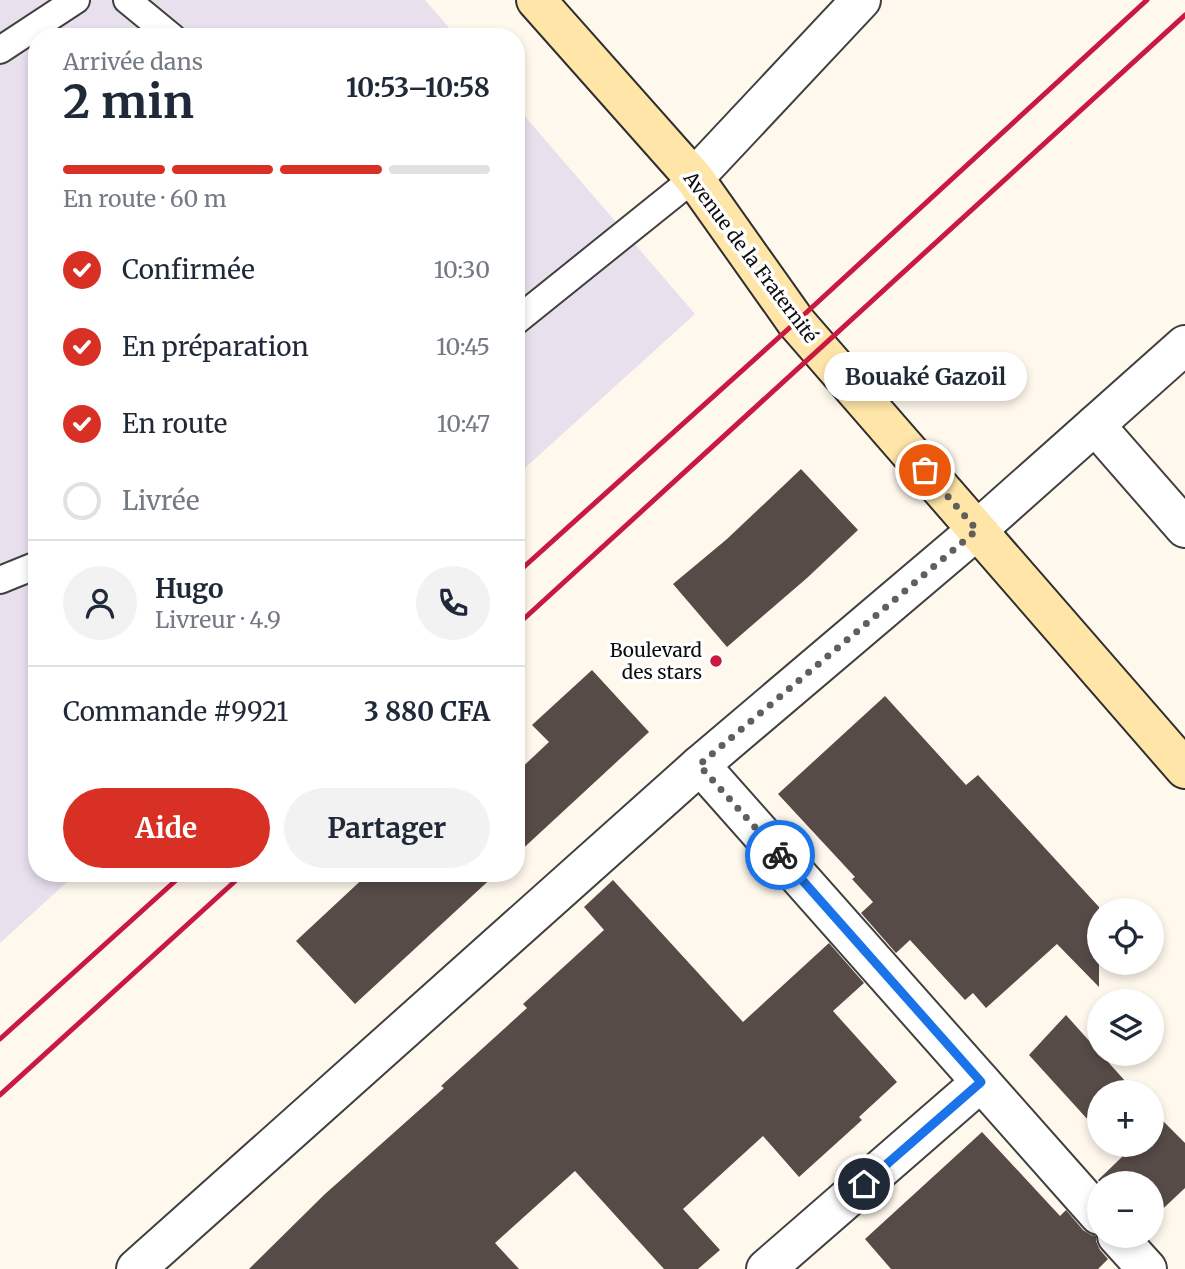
<!DOCTYPE html>
<html lang="fr">
<meta charset="utf-8">
<style>
:root{--surface:#fff;--page:#f2f2f3;--text:#1f2937;--muted:#747a83;--line:#e0e1e3;--accent:#d93025}
body{margin:0;font-family:Merriweather,serif;background:var(--page);color:var(--text);height:100vh;display:flex;flex-direction:column;font-size:26px;white-space:nowrap}
*{box-sizing:border-box;margin:0}
p{font-size:23px;color:var(--muted)}
.icon{flex:none;width:38px;height:38px;fill:none;stroke:currentColor;stroke-width:2;stroke-linecap:round;stroke-linejoin:round}
.map{position:relative;flex:1;overflow:hidden}
.side{position:absolute;left:28px;top:28px;width:497px;height:854px;display:flex;flex-direction:column;background:var(--surface);border-radius:28px;box-shadow:0 4px 10px #0003}
.side>*{flex:none}
.fabs{position:absolute;left:1087px;top:898px;display:grid;gap:14px}
.fabs a{display:grid;place-items:center;width:77px;height:77px;border-radius:50%;background:var(--surface);box-shadow:0 4px 10px #0003;font-size:35px}
.pin{position:absolute;display:grid;place-items:center;width:60px;height:60px;color:#fff;margin:-30px;border:4px solid #fff;border-radius:50%;box-shadow:0 2px 7px #0007}
.courier{position:absolute;display:grid;place-items:center;width:70px;height:70px;margin:-35px;border:5px solid #1a73e8;border-radius:50%;background:#fff;color:#222;box-shadow:0 2px 9px #0007}
.bubble{position:absolute;height:49px;border-radius:24px;background:var(--surface);box-shadow:0 4px 10px #0003;font-size:23px;font-weight:700;line-height:49px;text-align:center}
.summary em{font-style:normal;font-weight:700}
.summary div{display:flex;flex-direction:column-reverse}
.summary{display:flex;align-items:center;justify-content:space-between;height:119px;padding:0 35px}
h1{font-size:46px;font-weight:700;line-height:52px}
.bar{display:grid;grid-template-columns:repeat(4,1fr);gap:10px 7px;align-content:center;height:84px;padding:0 35px}
.bar i{height:9px;border-radius:5px;background:var(--line)}
.bar .active{background:var(--accent)}
.bar p{grid-column:span 4}
.line{display:flex;align-items:center;gap:18px;padding:0 35px;border-top:2px solid var(--line)}
.line div{flex:1}
.round{display:grid;place-items:center;flex:none;width:74px;height:74px;border-radius:37px;background:var(--page)}
ol{padding:0 35px;list-style:none}
li{display:flex;align-items:center;gap:21px;height:77px}
li p{margin-inline-start:auto}
li .icon{padding:7px;border-radius:50%;background:var(--accent);color:#fff;stroke-width:4}
li:last-child{color:var(--muted)}
li i{width:38px;height:38px;border:4px solid var(--line);border-radius:50%}
.cta{display:flex;gap:14px;margin-top:auto;padding:14px 35px}
.cta a{flex:1;height:80px;border-radius:42px;background:var(--accent);color:#fff;font-size:28px;font-weight:700;line-height:80px;text-align:center}
.cta a+a{background:var(--page);color:var(--text)}
.map>svg:first-child{display:block}
.industrial{fill:#e9e0ed}
.building{fill:#574b48}
.lines{fill:none;stroke-linecap:round;stroke-linejoin:round}
.lane-casing{stroke:#404040;stroke-width:30}
.street-casing{stroke:#404040;stroke-width:42}
.secondary-casing{stroke:#2f2f2f;stroke-width:42}
.lane{stroke:#fff;stroke-width:26}
.street{stroke:#fff;stroke-width:38}
.secondary{stroke:#ffe6a8;stroke-width:38}
.rail{stroke:#c91941;stroke-width:5}
.done{stroke:#625f5b;stroke-width:7;stroke-dasharray:0 12.6}
.route{stroke:#1a73e8;stroke-width:9}
.poi-dot{fill:#c91941;stroke:#fff;stroke-width:2.5}
.labels{text-anchor:middle;stroke-width:7;stroke-linejoin:round;paint-order:stroke}
.street-label{font-size:19px;fill:#0d0d0d;stroke:#fff}
.poi-label{font-size:19px;fill:#0d0d0d;stroke:#fff;text-anchor:end}
</style>
<div class="map">
<svg width="1185" height="1269" viewBox="0 0 1185 1269">
<rect width="100%" height="100%" fill="#fff8ed"/>
<g class="industrial">
<path d="M0,0H425L457,37H37V873H77L0,943Z"/>
<path d="M516,106L695,314L516,476Z"/>
</g>
<g class="building">
<path d="M801,469L858,530L807,578L727,647L673,584L727,539Z"/>
<path d="M592,670L649,732L516,855V773L549,742L532,725Z"/>
<path d="M885,696L966,785L978,775L1099,907V987L1057,944L986,1008L973,993L965,1000L910,940L896,953L861,913L873,902L852,879L855,877L778,794Z"/>
<path d="M369,873H497L355,1004L296,941Z"/>
<path d="M613,880L743,1022L829,943L864,983L833,1011L897,1082L859,1117L862,1120L799,1177L763,1136L683,1209L720,1250L698,1269H664L575,1171L495,1243L519,1269H249L325,1194L444,1088L441,1086L527,1008L523,1004L604,930L584,907Z"/>
<path d="M1066,1015L1135,1092H1099V1132L1029,1055Z"/>
<path d="M1152,1110L1185,1143V1188L1152,1219V1183H1100L1098,1180L1122,1157L1110,1144H1152Z"/>
<path d="M982,1132L1060,1216L1066,1210L1083,1230L1091,1235L1096,1236V1241L1100,1250L1108,1259L1098,1269H891L865,1239Z"/>
</g>
<g class="lines">
<defs>
<g id="lane">
<path d="M127,0L172,37"/>
<path d="M0,50L76,0"/>
<path d="M516,321L694,178"/>
<path d="M0,580L37,565"/>
</g>
<g id="street">
<path d="M694,178L861,0"/>
<path d="M1095,425L1185,528"/>
<path d="M700,765L1099,1215"/>
<path d="M1117,1236L1147,1269"/>
<path d="M136,1269L700,765L977,530L1185,345"/>
<path d="M766,1269L981,1082"/>
</g>
<path id="secondary" d="M536,0L694,178L796,322L1185,769"/>
</defs>
<use href="#lane" class="lane-casing"/>
<use href="#street" class="street-casing"/>
<use href="#secondary" class="secondary-casing"/>
<use href="#lane" class="lane"/>
<use href="#street" class="street"/>
<use href="#secondary" class="secondary"/>
<g class="rail">
<path d="M516,574L796,322L1147,0"/>
<path d="M516,626L1185,15"/>
<path d="M0,1039L184,873"/>
<path d="M0,1095L244,873"/>
</g>
</g>
<g class="lines">
<path class="done" d="M780,855L699,765L977,530L925,470"/>
<path class="route" d="M780,855L981,1082L864,1184"/>
</g>
<circle class="poi-dot" cx="716" cy="661" r="7"/>
<g class="labels">
<g class="street-label">
<text transform="translate(751 257) rotate(53)" y="7">Avenue de la Fraternité</text>
</g>
<g class="poi-label">
<text x="702" y="657">Boulevard<tspan x="702" dy="22">des stars</tspan></text>
</g>
</g>
</svg>
<div class="fabs">
<a><svg class="icon" aria-label="locate" viewBox="0 0 24 24"><circle cx="12" cy="12" r="6"/><path d="M12 2v4M12 18v4M2 12h4M18 12h4"/></svg></a>
<a><svg class="icon" aria-label="layers" viewBox="0 0 24 24"><path d="M12 4l9 5-9 5-9-5zM3 14l9 5 9-5"/></svg></a>
<a>+</a>
<a>−</a>
</div>
<div class="pin" style="left:925px;top:470px;background:#ea580c"><svg class="icon" aria-label="bag" viewBox="0 0 24 24"><path d="M5 8h14l-1 12H6zM9 8a3 3 0 0 1 6 0"/></svg></div>
<div class="pin" style="left:864px;top:1184px;background:#1f2937"><svg class="icon" aria-label="home" viewBox="0 0 24 24"><path d="M3 11l9-7 9 7M6 9v11h12V9"/></svg></div>
<div class="courier" style="left:780px;top:855px"><svg class="icon" aria-label="bike" viewBox="0 0 24 24"><circle cx="6" cy="16" r="4"/><circle cx="18" cy="16" r="4"/><path d="M6 16l4-8h5l3 8M10 8l3 8H6M13 5h3"/></svg></div>
<div class="bubble" style="left:824px;top:352px;width:203px">Bouaké Gazoil</div>
<section class="side">
<div class="summary"><div><h1>2 min</h1><p>Arrivée dans</p></div><em>10:53–10:58</em></div>
<div class="bar"><i class="active"></i><i class="active"></i><i class="active"></i><i></i><p>En route · 60 m</p></div>
<ol>
<li><svg class="icon" aria-label="check" viewBox="0 0 24 24"><path d="M5 12l5 5 9-10"/></svg>Confirmée<p>10:30</p></li>
<li><svg class="icon" aria-label="check" viewBox="0 0 24 24"><path d="M5 12l5 5 9-10"/></svg>En préparation<p>10:45</p></li>
<li><svg class="icon" aria-label="check" viewBox="0 0 24 24"><path d="M5 12l5 5 9-10"/></svg>En route<p>10:47</p></li>
<li><i></i>Livrée</li>
</ol>
<div class="line" style="height:126px"><a class="round"><svg class="icon" aria-label="person" viewBox="0 0 24 24"><circle cx="12" cy="8" r="4"/><path d="M4 21q1-7 8-7t8 7"/></svg></a><div><b>Hugo</b><p>Livreur · 4.9</p></div><a class="round"><svg class="icon" aria-label="phone" viewBox="0 0 24 24"><path d="M5 4h4l2 5-3 2q2 4 5 5l2-3 5 2v4C11 20 4 13 5 4z"/></svg></a></div>
<div class="line" style="height:91px"><div>Commande #9921</div><b>3 880 CFA</b></div>
<div class="cta"><a>Aide</a><a>Partager</a></div>
</section>
</div>
